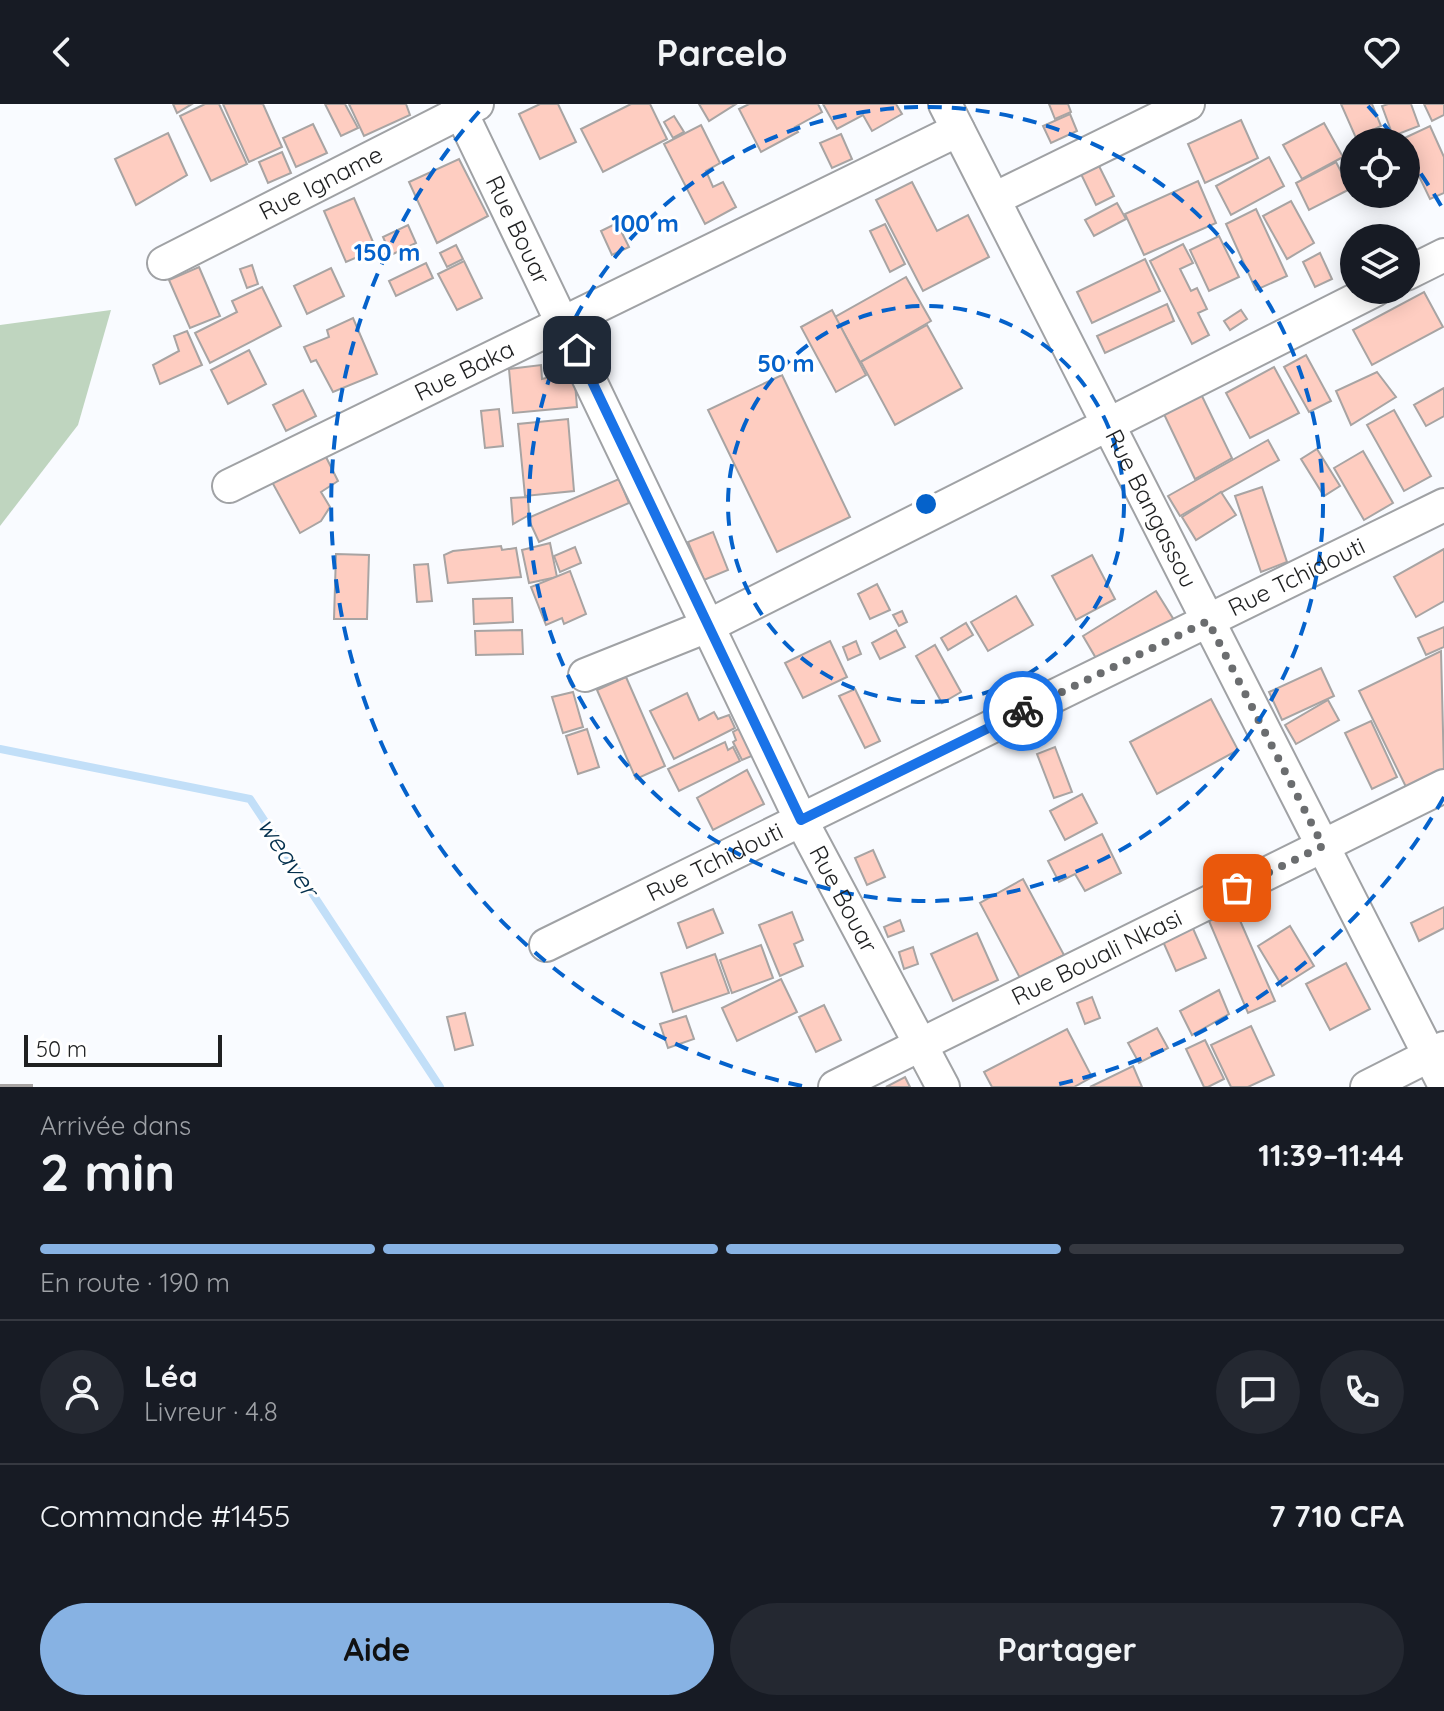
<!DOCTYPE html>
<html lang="fr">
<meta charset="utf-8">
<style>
:root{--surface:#171b24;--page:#242831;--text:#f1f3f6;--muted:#9ea1a6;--line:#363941;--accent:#87b2e3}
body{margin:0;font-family:Quicksand,sans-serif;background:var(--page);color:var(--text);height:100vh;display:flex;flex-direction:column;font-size:30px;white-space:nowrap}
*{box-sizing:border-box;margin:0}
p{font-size:26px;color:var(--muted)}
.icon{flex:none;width:44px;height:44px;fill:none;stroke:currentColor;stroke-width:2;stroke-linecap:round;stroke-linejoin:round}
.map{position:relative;height:983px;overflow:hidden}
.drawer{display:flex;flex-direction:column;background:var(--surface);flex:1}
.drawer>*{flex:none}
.fabs{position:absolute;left:1340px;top:24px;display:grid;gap:16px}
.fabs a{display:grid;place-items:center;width:80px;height:80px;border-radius:50%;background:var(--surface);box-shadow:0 4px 20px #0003;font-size:40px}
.scale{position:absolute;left:24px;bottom:20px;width:198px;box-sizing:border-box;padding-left:8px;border:4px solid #1f2021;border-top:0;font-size:22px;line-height:28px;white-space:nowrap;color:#1f2021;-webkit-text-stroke:6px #fff;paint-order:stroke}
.pin{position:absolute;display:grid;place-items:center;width:68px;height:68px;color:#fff;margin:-34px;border-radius:16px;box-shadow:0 4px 12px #0006}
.courier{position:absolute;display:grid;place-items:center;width:80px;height:80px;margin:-40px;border:6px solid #1a73e8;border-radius:50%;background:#fff;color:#222;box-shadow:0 2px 10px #0007}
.summary em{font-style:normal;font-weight:800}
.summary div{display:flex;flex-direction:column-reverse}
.summary{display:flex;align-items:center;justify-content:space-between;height:136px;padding:0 40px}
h1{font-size:52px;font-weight:800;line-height:60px}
.bar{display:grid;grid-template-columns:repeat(4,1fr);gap:12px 8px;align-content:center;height:96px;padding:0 40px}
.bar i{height:10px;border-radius:6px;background:var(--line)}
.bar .active{background:var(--accent)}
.bar p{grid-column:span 4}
.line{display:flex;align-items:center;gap:20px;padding:0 40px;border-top:2px solid var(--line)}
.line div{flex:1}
.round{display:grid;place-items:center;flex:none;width:84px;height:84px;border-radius:42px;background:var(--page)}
.action{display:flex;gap:16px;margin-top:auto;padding:16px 40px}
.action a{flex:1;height:92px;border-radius:48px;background:var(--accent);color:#111;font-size:32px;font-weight:800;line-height:92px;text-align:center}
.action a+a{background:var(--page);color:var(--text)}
header{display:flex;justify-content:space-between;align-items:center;height:104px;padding:0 40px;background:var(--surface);font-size:36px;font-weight:800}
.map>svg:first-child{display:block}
.green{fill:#bfd5bf}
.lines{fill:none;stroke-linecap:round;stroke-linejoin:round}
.stream{stroke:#c2dff8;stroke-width:8}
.building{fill:#fecdc1;stroke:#a8a4a3;stroke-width:2}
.minor-casing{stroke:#a0a2a5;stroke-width:36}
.minor{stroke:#fff;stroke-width:32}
.done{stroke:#6b6d6f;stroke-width:8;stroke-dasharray:0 14.4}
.route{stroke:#1a73e8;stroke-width:10}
.ring{fill:none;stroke:#0562cb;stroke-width:4;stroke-dasharray:14 10}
.labels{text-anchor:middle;stroke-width:6;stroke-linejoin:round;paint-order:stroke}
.street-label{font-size:24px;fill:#1f2021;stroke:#fff}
.water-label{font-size:26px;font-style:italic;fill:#04304d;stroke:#fff}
.centre{fill:#0562cb;stroke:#fff;stroke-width:4}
.ring-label{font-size:24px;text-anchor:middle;font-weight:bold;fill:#0562cb;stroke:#fff;stroke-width:6;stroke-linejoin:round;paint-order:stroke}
</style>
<header><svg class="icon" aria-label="back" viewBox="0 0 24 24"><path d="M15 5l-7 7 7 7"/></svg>Parcelo<svg class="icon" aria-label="heart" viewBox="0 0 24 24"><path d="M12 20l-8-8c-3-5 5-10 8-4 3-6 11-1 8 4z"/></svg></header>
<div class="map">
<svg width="1444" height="983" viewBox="0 0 1444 983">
<rect width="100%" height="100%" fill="#f9fbff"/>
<path class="green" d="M111,206L78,321L0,422V221Z"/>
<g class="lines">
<path class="stream" d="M0,645L250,695L440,983"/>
</g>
<g class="building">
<path d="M173,0H192L177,9Z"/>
<path d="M205,0H219L247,60L211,77L180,12Z"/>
<path d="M223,0H263L282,43L249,58Z"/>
<path d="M325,0H345L358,24L341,32Z"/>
<path d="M349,0H406L410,11L364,32Z"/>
<path d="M540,0H558L576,38L540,55L519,10Z"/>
<path d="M631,0H650L667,35L603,68L581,25Z"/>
<path d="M699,0H736L709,17Z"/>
<path d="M749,0H818L822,8L795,23L798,28L761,48L739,5Z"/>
<path d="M823,0H896L902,10L872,27L863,11L837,25Z"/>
<path d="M1049,0H1068L1071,8L1055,15Z"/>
<path d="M1341,0H1372L1381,22L1356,34Z"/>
<path d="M1388,0H1411L1419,22L1393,32L1382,2Z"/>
<path d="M1424,0H1444V11L1432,17Z"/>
<path d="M1070,10L1077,27L1051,39L1043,22Z"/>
<path d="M674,12L684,28L673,34L664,18Z"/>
<path d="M1241,16L1258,54L1205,79L1188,40Z"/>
<path d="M1324,19L1343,53L1302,75L1283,41Z"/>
<path d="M313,20L327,49L296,63L283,34Z"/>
<path d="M701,21L720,59L706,67L713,83L723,78L736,103L705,120L664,40Z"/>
<path d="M1430,22L1444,53V89L1430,95L1418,70L1408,75L1406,38H1396Z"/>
<path d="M168,29L187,71L136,101L115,55Z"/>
<path d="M841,30L852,55L832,64L820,39Z"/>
<path d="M282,48L291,69L268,79L259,58Z"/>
<path d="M1269,53L1284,82L1231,111L1216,82Z"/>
<path d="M459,55L488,112L437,139L409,78Z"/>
<path d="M1336,58L1350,85L1309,106L1296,79Z"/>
<path d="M1099,62L1114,92L1096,101L1081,70Z"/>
<path d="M1198,77L1216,119L1144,151L1125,110Z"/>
<path d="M912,78L937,127L968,111L989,153L923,187L876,96Z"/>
<path d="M354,94L376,145L346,158L324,107Z"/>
<path d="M1291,97L1314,139L1287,155L1263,112Z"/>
<path d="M1117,99L1126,115L1094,132L1085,116Z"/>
<path d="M1256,105L1287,172L1256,186L1226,120Z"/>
<path d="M617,119L629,143L612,151L601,127Z"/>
<path d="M885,120L905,160L890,168L870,127Z"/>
<path d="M408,121L416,139L391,151L383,133Z"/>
<path d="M1219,132L1239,173L1209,187L1190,146Z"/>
<path d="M1183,140L1193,159L1180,165L1191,187L1197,184L1207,205L1198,209L1209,231L1192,240L1150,157Z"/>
<path d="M456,141L463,155L447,163L440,149Z"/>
<path d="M1320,149L1332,175L1315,183L1303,158Z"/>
<path d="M1145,155L1160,187L1092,219L1077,188Z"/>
<path d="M464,157L482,194L457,206L438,170Z"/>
<path d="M426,159L433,174L396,192L389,177Z"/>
<path d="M252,161L258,180L247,184L240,165Z"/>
<path d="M199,163L220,212L190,224L169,176Z"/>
<path d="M331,164L344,192L307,210L294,182Z"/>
<path d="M906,173L931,217L860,258L835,213Z"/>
<path d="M262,183L281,222L210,259L195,229L237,208L232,197Z"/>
<path d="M1424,188L1443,223L1372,261L1353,226Z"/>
<path d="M1167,200L1174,217L1105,249L1097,232Z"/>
<path d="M832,206L866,271L836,288L801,223Z"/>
<path d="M1241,206L1247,215L1230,226L1224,217Z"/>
<path d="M353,214L377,270L333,288L316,256L311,258L304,243L329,233L327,226Z"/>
<path d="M927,221L962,284L895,321L861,258Z"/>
<path d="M187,227L202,261L160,280L153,261L179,247L174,232Z"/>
<path d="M249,246L266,280L228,300L211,266Z"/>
<path d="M1306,251L1331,297L1309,308L1284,263Z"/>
<path d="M541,261L542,275L574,267L577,303L513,309L509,265Z"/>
<path d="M1274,263L1299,309L1250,334L1226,289Z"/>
<path d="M1377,268L1396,293L1351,321L1336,287Z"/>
<path d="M782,271L850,413L777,448L708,306Z"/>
<path d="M1444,284V312L1426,322L1414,301Z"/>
<path d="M303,286L316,312L286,327L273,301Z"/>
<path d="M1200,288L1232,354L1195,375L1162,306Z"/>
<path d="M499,305L503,342L485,344L481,307Z"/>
<path d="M1394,306L1431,372L1404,387L1367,321Z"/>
<path d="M568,315L574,387L525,392L518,320Z"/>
<path d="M1268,336L1279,356L1180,412L1168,392Z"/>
<path d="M1317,345L1340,382L1324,392L1301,355Z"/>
<path d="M1363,347L1393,399L1364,416L1334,364Z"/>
<path d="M325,351L338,377L321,388L330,403L321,417L300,429L272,378Z"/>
<path d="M619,375L629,399L539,438L528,414Z"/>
<path d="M1262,383L1287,458L1261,468L1235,392Z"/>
<path d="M1221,388L1236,411L1196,436L1182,413Z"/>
<path d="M528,393L529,411L513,420L511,394Z"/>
<path d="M713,428L728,466L704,476L688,438Z"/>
<path d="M550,439L557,473L529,479L522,446Z"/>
<path d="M501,442L502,446L516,444L521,473L448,479L444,451L453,447Z"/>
<path d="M575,443L581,459L560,468L554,452Z"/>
<path d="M1444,445V497L1416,513L1394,473Z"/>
<path d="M336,450L369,451L367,515H334Z"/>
<path d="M1092,451L1115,495L1076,516L1052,472Z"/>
<path d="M428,460L432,497L417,498L414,461Z"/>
<path d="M570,467L586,510L564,520L562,514L546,521L531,483Z"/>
<path d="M877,480L890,506L870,515L858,490Z"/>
<path d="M1156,487L1174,516L1100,561L1083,532Z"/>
<path d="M1016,492L1033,521L988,547L971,518Z"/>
<path d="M512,494L513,518L474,520L473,495Z"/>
<path d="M902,507L907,518L899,522L893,511Z"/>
<path d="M966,519L973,531L948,546L941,534Z"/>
<path d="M1444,523V543L1426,551L1418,534Z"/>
<path d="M522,526L523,550L476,551L475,527Z"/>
<path d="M896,526L905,543L880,555L872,539Z"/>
<path d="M830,537L847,573L803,594L785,559Z"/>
<path d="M856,537L861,550L848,556L843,543Z"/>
<path d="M935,541L961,588L942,599L916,552Z"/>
<path d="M1441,547L1444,667L1407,685L1359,587Z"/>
<path d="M1321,564L1334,592L1282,616L1269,588Z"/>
<path d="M626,573L665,662L636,675L597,586Z"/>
<path d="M855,585L880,637L865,644L839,592Z"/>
<path d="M573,588L583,623L563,629L552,593Z"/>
<path d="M687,589L699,616L714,608L718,615L729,611L735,624L674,655L650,607Z"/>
<path d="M1211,595L1238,646L1157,690L1130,638Z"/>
<path d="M1328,596L1339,616L1296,640L1285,621Z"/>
<path d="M1371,617L1397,673L1372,685L1345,629Z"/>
<path d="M742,623L754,651L742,656L733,638L736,636L733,628Z"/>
<path d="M587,625L599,663L578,670L566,632Z"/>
<path d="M725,638L728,646L733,643L740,657L679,687L668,665Z"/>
<path d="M1055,643L1072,688L1054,694L1037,650Z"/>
<path d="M747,666L764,700L713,726L697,694Z"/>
<path d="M1082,690L1097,719L1065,736L1050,707Z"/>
<path d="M1102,730L1121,769L1085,787L1075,770L1059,778L1048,757Z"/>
<path d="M873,746L885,773L867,781L855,754Z"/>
<path d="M1023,775L1064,851L1020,874L980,799Z"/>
<path d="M1444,803V824L1419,837L1411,819Z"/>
<path d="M713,805L723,829L687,844L678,819Z"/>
<path d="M1235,805L1275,897L1248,909L1209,817Z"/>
<path d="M792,808L803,836L794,840L803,862L780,872L759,821Z"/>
<path d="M900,816L904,827L888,833L884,823Z"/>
<path d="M1191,820L1206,854L1176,867L1161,833Z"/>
<path d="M1290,822L1314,862L1282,882L1258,842Z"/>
<path d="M977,829L998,876L953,897L931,850Z"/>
<path d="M761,841L773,874L732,889L720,856Z"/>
<path d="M913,843L918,860L904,865L899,848Z"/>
<path d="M715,850L729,889L673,908L661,869Z"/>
<path d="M1346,859L1370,905L1330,926L1306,880Z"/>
<path d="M781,875L797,908L737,937L722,904Z"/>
<path d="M1219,886L1229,910L1192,931L1180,907Z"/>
<path d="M1092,893L1100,914L1085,920L1077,899Z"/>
<path d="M824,901L841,936L816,948L799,913Z"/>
<path d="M465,909L473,941L455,946L447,913Z"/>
<path d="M686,912L694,935L668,944L660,920Z"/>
<path d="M1251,922L1274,971L1248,983H1231L1211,941Z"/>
<path d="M1157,924L1168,944L1139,959L1128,939Z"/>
<path d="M1067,925L1092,973L1074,983H992L984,968Z"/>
<path d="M1205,936L1224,975L1208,983H1204L1186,945Z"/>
<path d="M1133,962L1142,983H1090Z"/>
<path d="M905,973L910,983H886Z"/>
<rect x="0" y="981" width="32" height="2"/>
</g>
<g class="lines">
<defs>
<g id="minor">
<path id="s1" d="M457,0L801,716L943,983"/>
<path id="s2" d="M945,0L1444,980"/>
<path d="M994,95L1188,0"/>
<path id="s3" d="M164,159L477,0"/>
<path d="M1406,170L1444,151"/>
<path id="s4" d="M229,382L958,26"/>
<path d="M585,571L710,521L1375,186"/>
<path id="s5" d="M546,841L1444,401"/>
<path id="s6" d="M835,983L1444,682"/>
<path d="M1367,983L1444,944"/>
</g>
</defs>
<use href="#minor" class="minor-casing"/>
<use href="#minor" class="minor"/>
</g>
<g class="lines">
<path class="done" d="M1023,607L1208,517L1323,742L1237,784"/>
<path class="route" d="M577,246L801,716L1023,607"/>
</g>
<g class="ring">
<circle cx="926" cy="400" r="198"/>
<circle cx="926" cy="400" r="397"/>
<path d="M1444 693A595 595 0 0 1 1050 982M802 982A595 595 0 0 1 484 2M1368 2A595 595 0 0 1 1398 38M1407 50A595 595 0 0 1 1444 107"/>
</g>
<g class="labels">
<g class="street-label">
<text dy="8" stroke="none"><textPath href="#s3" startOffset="176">Rue Igname</textPath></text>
<text dy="8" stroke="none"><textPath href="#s1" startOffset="140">Rue Bouar</textPath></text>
<text dy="8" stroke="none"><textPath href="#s4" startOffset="262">Rue Baka</textPath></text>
<text dy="8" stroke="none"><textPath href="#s2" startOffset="454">Rue Bangassou</textPath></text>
<text dy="8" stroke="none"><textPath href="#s5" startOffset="836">Rue Tchidouti</textPath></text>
<text dy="8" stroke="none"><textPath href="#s5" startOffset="188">Rue Tchidouti</textPath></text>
<text dy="8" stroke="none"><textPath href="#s1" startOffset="884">Rue Bouar</textPath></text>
<text dy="8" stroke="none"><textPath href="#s6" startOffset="292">Rue Bouali Nkasi</textPath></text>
</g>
<g class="water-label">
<text transform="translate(288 753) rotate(57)" y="9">weaver</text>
</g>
</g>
<circle cx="926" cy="400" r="12" class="centre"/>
<g class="ring-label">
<text x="645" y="128">100 m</text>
<text x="387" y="157">150 m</text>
<text x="786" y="268">50 m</text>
</g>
</svg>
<div class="fabs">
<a><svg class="icon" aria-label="locate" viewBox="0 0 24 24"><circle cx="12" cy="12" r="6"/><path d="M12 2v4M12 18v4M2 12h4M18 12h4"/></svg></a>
<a><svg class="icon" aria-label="layers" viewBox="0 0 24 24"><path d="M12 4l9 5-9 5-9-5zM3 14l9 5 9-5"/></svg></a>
</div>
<div class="scale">50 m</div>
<div class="pin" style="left:1237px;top:784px;background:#ea580c"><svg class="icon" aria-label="bag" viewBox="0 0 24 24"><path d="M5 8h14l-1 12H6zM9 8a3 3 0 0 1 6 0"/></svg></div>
<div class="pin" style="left:577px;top:246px;background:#1f2937"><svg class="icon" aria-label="home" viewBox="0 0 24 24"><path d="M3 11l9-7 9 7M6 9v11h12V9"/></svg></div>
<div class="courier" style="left:1023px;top:607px"><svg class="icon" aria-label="bike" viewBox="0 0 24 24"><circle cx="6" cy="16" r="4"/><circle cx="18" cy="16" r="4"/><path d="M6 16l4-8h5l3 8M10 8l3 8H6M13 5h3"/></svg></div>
</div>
<section class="drawer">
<div class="summary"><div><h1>2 min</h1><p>Arrivée dans</p></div><em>11:39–11:44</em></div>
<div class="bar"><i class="active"></i><i class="active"></i><i class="active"></i><i></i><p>En route · 190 m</p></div>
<div class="line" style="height:144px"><a class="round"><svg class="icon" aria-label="person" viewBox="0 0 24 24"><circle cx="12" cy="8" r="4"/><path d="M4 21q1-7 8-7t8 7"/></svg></a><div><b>Léa</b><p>Livreur · 4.8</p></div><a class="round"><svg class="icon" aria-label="chat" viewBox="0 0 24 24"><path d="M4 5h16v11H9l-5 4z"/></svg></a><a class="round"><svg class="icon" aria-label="phone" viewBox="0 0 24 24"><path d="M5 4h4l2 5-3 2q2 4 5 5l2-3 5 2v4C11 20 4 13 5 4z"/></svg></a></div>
<div class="line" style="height:104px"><div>Commande #1455</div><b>7 710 CFA</b></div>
<div class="action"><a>Aide</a><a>Partager</a></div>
</section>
